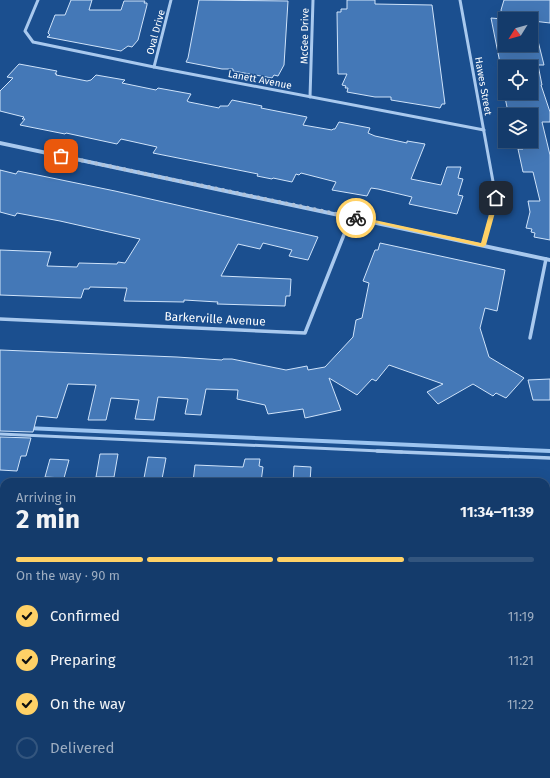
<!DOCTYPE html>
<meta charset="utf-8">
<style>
:root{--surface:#143b6b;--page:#214673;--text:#f1f3f6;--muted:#9dadc1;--line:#33557e;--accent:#ffd166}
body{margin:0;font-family:"Fira Sans",sans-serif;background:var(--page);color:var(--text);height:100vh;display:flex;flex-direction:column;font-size:15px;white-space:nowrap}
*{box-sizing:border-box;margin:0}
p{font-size:13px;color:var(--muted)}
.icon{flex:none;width:22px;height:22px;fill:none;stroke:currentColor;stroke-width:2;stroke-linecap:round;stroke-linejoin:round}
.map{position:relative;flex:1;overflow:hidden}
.panel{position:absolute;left:0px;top:478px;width:550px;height:300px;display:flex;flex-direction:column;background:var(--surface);border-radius:12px 12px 0 0;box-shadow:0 4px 16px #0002,0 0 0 1px var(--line)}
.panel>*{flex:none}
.needle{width:26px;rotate:233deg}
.controls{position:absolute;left:498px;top:12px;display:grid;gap:8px}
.controls a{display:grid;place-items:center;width:40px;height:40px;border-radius:0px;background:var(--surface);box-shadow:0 4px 16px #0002,0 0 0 1px var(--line);font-size:20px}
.pin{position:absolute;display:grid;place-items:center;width:34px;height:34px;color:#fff;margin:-17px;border-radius:8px;box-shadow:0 2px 6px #0006}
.courier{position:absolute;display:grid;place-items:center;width:40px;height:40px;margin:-20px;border:3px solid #ffd166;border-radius:50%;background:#fff;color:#222;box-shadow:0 1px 5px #0007}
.summary em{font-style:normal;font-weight:700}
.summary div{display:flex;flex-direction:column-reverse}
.summary{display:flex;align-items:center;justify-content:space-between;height:68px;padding:0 16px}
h1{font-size:26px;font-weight:700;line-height:30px}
.bar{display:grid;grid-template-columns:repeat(4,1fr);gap:6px 4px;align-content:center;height:48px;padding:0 16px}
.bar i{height:5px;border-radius:3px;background:var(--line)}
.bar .active{background:var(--accent)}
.bar p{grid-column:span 4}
ol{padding:0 16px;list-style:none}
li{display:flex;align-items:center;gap:12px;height:44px}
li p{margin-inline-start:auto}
li .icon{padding:4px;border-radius:50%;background:var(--accent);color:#111;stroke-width:4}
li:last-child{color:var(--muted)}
li i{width:22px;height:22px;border:2px solid var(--line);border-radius:50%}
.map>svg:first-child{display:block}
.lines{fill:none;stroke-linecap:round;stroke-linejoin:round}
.stream{fill:#9cc4f0;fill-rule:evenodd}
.building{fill:#4478b7;stroke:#cfe3fa;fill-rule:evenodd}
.service-far1{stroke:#a9c9ee;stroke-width:3}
.service{stroke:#a9c9ee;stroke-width:3.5}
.minor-far2{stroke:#a9c9ee;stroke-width:3}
.minor-far1{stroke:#a9c9ee;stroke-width:3.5}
.minor{stroke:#a9c9ee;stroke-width:5}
.tertiary{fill:#a9c9ee;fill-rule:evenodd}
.route{fill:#ffd166}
.done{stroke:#afc1d8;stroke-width:4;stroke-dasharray:0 7.2}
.labels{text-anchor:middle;stroke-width:3;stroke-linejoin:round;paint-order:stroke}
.far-street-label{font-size:10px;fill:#fff;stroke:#1b4f8f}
.street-label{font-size:12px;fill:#fff;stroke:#1b4f8f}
</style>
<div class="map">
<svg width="550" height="778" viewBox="0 0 550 778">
<rect width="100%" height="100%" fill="#1b4f8f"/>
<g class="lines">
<path class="stream" d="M24,426H26L550,449V453L26,430H24L23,428Z"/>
</g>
<g class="building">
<path d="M71,0H92L89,10H121L124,1H145L144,3H147V5L138,40L132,47L128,46L121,51L47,37L50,35L48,33L55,15H65Z"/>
<path d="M199,0L288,1L284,65L278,76L274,75L272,78L233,71V69H222L186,62L188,58Z"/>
<path d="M347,0H375V4L432,5L445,104H442L440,108L391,100V97H375L347,92L348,88H345L346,86L342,85L347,74H338L337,12H341V9H347Z"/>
<path d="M504,0H550V23L533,21L544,65H538L542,85H541L550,112V122H542L550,155V240L534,237L535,233L531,232L532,229L526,228L530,212L528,201H540L533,172H523L518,149H523L522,146H526L525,142L531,143V113L508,112L500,73H502L491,18L503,19L501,10ZM505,19H531V45H505ZM505,67H531V93H505Z"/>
<path d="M19,64L57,71L55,74H57L56,75L87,81L91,80L96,75L125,80L122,83L156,90L158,88L191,94L187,101L189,102L219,108L220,106H228L232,100L262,106L261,108L307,117L303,125L332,130L333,129H335L339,122L370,128L368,133L375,136L407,143V141L425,144L411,179L441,185L447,167H461L458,178L463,179L458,195L463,196L457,214L409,204L412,197L378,189L371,188L367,196L332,190L336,182L301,173L299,175L296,174L292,182L273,178L272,179L257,176L258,174L153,153L157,147L121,139L117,144L66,133L65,134L20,125L25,119H22L24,117L0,111V91L13,78L7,77Z"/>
<path d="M0,170L16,174L18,171L115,191L318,237L308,260L289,256L292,250L263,243L260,249L238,244L221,276L291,279L290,296H286L285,306L217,304L218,302L184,300V302L124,301L127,288L90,287L89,289H84L81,298L0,295V250L51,252L47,266L77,267L79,263L117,264L118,262L125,263L140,239L60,221L17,213L15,216L0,212Z"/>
<path d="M380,243L505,270L497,311L485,308L480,328L489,357L524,378L506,398L496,393L493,396L473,384L438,404L427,392L443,384L389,365L376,381L372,379L357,395L329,378L341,410L305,418L303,409L268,414L265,405L237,399L238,390L206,389L201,415L185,414L188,399L158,397L154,420L135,419L139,400L111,398L106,420H88L96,385L68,384L57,418L37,416L33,432L0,431V350L177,357L222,360L223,359H232L286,370L307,366L308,370L325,367L353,337L356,320L362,318L369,283L363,281L375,250H378Z"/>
<path d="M550,379V400H533L528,380Z"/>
<path d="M0,437L31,438L26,456H21L17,471L0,470Z"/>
<path d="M100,454H118L114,477H96Z"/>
<path d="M148,457L166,458L162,479L144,478Z"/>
<path d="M50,459L69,460L64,478L45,477Z"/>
<path d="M245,459H260L259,466L263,467L261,482H193L195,465L243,467Z"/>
<path d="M294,466L311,467L310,482H293Z"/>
</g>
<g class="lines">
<path class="service-far1" d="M0,434L402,452"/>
<path class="service" d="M377,451L550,458"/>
<g class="minor-far2">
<path d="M38,0L25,31L33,42L154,67L484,130"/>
<path d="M460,0L496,198"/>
<path d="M154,67L171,0"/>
<path d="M310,97L313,0"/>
</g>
<g class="minor-far1">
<path d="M483,245L496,197"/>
<path d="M0,319L305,333L351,217"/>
<path d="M530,338L546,259"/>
</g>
<g class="minor">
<path d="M0,560H4"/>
<path d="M546,587H550"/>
</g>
<path class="tertiary" d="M0,141L550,258V262L0,145Z"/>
</g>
<path class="route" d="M494,196L499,198L486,245L483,247L353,218L356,216L481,243Z"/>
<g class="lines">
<path class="done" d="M61,156L356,218"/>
</g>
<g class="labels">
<g class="far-street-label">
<text transform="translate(155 32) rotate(-75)" y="4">Oval Drive</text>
<text transform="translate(304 36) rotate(-89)" y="4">McGee Drive</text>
<text transform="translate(260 79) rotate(11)" y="4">Lanett Avenue</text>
<text transform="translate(484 86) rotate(80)" y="4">Hawes Street</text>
</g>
<g class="street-label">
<text transform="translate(215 319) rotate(3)" y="4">Barkerville Avenue</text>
</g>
</g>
</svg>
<div class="controls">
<a><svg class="needle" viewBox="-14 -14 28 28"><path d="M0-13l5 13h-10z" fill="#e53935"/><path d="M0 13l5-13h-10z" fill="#9dadc1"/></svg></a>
<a><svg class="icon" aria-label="locate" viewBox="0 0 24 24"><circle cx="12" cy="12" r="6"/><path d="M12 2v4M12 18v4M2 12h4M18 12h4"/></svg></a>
<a><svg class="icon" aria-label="layers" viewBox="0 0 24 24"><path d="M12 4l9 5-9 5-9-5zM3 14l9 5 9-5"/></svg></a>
</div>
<div class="pin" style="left:61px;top:156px;background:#ea580c"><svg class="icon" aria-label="bag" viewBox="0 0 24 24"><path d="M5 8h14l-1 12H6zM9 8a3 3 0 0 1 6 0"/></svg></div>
<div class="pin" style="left:496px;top:198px;background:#1f2937"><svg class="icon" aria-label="home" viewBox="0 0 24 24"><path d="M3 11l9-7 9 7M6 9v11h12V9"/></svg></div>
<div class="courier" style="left:356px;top:218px"><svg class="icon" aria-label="bike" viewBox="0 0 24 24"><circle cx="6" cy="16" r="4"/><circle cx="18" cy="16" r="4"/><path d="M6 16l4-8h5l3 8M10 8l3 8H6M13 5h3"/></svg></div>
<section class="panel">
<div class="summary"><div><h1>2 min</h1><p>Arriving in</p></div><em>11:34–11:39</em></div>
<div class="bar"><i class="active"></i><i class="active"></i><i class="active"></i><i></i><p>On the way · 90 m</p></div>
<ol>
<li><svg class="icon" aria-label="check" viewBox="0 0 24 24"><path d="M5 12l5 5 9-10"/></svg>Confirmed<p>11:19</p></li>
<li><svg class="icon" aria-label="check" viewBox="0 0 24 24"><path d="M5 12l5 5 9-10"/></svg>Preparing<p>11:21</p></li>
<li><svg class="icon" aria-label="check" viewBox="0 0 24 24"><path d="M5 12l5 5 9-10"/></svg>On the way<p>11:22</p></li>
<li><i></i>Delivered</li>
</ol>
</section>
</div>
